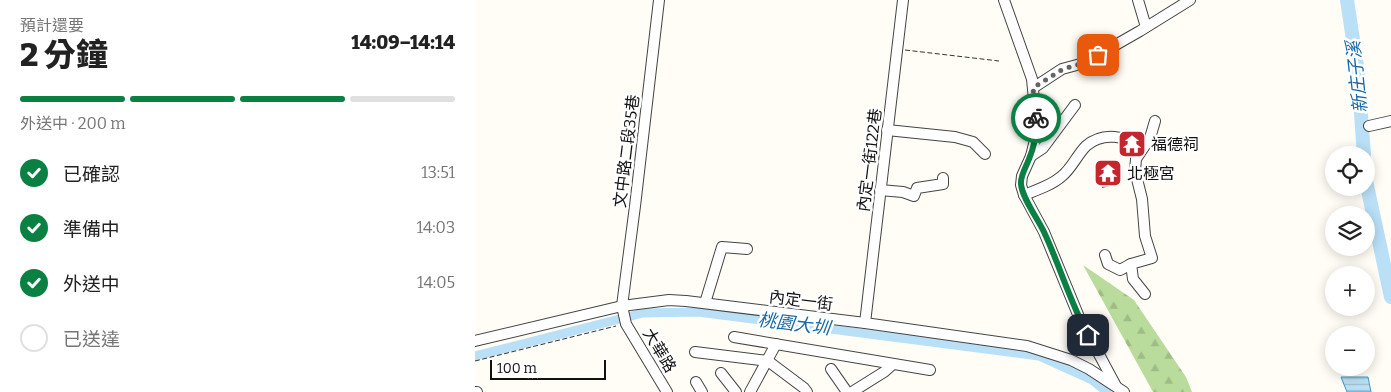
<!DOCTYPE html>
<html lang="zh-TW">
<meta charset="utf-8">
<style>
:root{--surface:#fff;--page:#f2f2f2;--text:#222;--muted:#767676;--line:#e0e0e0;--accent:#0b8043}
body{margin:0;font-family:Bitter,"Noto Sans TC",serif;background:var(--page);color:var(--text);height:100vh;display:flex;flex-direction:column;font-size:19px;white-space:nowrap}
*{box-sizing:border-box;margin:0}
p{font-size:16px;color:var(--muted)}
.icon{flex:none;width:28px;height:28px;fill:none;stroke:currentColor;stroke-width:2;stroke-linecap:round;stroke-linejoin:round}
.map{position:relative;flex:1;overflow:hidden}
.drawer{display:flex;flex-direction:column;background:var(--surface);width:475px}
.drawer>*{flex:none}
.fabs{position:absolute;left:850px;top:146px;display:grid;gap:10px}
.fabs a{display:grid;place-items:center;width:50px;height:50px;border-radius:50%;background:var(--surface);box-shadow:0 2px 12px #0003;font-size:25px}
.scale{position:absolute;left:15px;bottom:12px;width:116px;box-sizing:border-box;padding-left:5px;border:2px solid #111;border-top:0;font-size:14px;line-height:18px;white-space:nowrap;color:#111;-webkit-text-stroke:4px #fff;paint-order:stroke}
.pin{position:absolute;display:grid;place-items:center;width:42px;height:42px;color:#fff;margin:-21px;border-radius:10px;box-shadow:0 2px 8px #0006}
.courier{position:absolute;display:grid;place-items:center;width:50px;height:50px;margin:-25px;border:4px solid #0b8043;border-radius:50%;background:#fff;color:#222;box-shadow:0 1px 6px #0007}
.headline em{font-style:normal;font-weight:800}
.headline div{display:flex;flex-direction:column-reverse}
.headline{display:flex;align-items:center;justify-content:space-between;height:85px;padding:0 20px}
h1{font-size:32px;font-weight:800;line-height:38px}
.bar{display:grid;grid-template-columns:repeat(4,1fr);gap:8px 5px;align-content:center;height:60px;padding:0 20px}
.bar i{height:6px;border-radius:4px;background:var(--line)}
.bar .on{background:var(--accent)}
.bar p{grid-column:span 4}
ol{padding:0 20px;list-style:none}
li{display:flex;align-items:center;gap:15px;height:55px}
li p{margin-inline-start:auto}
li .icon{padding:5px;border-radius:50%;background:var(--accent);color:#fff;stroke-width:4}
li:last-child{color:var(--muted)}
li i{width:28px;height:28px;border:2px solid var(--line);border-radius:50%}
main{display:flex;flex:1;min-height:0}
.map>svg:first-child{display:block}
.forest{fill:url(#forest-firs)}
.water{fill:url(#water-rules);stroke:#3f96cf}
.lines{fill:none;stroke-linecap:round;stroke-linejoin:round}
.canal{stroke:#b9e0f7;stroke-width:9}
.river{stroke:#b9e0f7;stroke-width:14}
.building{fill:url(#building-back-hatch)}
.minor-casing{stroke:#444;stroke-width:12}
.path{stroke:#333;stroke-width:1;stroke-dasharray:5 2.5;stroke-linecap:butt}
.minor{stroke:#fff;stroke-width:10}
.done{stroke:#646461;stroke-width:5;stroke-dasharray:0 9}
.route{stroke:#0b8043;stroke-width:6}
.labels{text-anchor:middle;stroke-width:5;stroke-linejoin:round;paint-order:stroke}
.poi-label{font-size:16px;fill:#111;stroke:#fff;text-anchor:start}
.street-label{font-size:16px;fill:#111;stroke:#fff}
.water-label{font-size:18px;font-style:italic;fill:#1768a6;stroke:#fff}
</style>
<main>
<section class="drawer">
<div class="headline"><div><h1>2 分鐘</h1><p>預計還要</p></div><em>14:09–14:14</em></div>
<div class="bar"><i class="on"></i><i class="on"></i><i class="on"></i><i></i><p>外送中 · 200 m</p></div>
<ol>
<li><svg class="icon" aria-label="check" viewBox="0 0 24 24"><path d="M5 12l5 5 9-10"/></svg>已確認<p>13:51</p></li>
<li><svg class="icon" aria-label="check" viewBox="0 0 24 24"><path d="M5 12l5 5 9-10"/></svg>準備中<p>14:03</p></li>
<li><svg class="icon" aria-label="check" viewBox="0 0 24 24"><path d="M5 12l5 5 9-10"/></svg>外送中<p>14:05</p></li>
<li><i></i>已送達</li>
</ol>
</section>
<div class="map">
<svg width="916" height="392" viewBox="0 0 916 392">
<defs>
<pattern id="forest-firs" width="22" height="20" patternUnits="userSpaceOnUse" patternTransform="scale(1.25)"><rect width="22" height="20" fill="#b9dc9c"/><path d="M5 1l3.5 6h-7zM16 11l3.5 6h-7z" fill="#9ebc85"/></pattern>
<pattern id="water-rules" width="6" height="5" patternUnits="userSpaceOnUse" patternTransform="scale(1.25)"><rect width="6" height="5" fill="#b9e0f7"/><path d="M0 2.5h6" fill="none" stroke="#9ebfd3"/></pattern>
<pattern id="building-back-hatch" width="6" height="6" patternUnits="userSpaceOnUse" patternTransform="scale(1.25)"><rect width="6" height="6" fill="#5a524d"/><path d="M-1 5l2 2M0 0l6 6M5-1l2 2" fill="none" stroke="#6d6662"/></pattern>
</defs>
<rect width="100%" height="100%" fill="#fffdf5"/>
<path class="forest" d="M608,265L659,300L711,377L717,392H678Z"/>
<path class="water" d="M866,377H893L896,392H872Z"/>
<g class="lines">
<path class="canal" d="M0,356L168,313L223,312L564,356L617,380L632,392"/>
<g class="river">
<path d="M872,0L883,73L889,155"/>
<path d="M891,181L916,297"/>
</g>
</g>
<path class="building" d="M640,164L645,184L627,188L622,168Z"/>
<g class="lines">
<defs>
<g id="minor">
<path d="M184,0L160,206L147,306L151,324L192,392"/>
<path d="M529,0L557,79L562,132L556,156L547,176L546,185L549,195L569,232L604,317L641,386"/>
<path d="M663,0L671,27"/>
<path d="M558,88L587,69L609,63L665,31L715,0"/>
<path d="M894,126L916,121"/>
<path d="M412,130L480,137L498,142L510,154"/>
<path d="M556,156L568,148L600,105"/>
<path d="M405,190L428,192L439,196L442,188L468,184V178"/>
<path d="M549,195C562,190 577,185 587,176C597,168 602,155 611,146C628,131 651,136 668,148"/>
<path d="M630,255L633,264L645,270L656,264"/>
<path d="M670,294L658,279L656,264L677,258L670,236L667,199L660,171L661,159L675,138L680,121"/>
<path d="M230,303L247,247L272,249"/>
<path d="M390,323L428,0"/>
<path d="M259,337L455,370"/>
<path d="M0,341L147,306L194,300L211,301L390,323L552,346L596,360L614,369L649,392"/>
<path d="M220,352L293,361L329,388L332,392"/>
<path d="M356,369L372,392"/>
<path d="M246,373L261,392"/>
<path d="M221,382L227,392"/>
<path d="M0,392H2"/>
<path d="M275,392L301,344"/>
<path d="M377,392L409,372L418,364"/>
</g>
</defs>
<use href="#minor" class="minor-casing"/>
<g class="path">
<path d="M430,50L524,61"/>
<path d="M0,361L141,326"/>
</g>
<use href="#minor" class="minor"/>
</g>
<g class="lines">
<path class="done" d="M561,118L558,88L588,69L609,63L623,55"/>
<path class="route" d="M561,118C562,132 560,145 554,159C551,167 545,176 546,184C547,198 563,219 569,232C585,266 595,302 613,335"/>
</g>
<defs>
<symbol id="temple-square" viewBox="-11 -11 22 22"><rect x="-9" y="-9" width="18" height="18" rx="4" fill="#c4262e" stroke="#fff"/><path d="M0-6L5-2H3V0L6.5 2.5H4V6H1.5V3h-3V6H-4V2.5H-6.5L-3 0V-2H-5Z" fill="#fff"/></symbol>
</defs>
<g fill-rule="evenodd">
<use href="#temple-square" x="641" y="128" width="32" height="32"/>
<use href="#temple-square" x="617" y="157" width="32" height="32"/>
</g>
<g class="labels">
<g class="poi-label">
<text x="676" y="150">福德祠</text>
<text x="652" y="179">北極宮</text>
</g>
<g class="street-label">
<text transform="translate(151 151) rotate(-83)" y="6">文中路二段35巷</text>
<text transform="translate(394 160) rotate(-83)" y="6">內定一街122巷</text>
<text transform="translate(326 300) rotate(7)" y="6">內定一街</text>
<text transform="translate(185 350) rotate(59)" y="6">大華路</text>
</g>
<g class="water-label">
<text transform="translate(882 77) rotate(-96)" y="6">新庄子溪</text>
<text transform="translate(319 324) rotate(7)" y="6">桃園大圳</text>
</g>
</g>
</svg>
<div class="fabs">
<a><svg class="icon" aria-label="locate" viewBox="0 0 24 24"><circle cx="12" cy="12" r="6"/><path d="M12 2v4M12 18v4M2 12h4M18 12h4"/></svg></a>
<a><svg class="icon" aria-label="layers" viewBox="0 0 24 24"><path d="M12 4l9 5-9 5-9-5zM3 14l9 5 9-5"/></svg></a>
<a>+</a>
<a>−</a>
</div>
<div class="scale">100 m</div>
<div class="pin" style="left:623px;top:55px;background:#ea580c"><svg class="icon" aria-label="bag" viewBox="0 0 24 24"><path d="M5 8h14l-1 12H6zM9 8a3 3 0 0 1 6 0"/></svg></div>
<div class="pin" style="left:613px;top:335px;background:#1f2937"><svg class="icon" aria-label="home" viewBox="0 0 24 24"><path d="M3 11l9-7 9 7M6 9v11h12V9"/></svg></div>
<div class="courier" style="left:561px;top:118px"><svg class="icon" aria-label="bike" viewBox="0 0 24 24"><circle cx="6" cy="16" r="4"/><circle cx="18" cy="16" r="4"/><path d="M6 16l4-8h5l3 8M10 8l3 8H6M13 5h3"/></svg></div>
</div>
</main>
